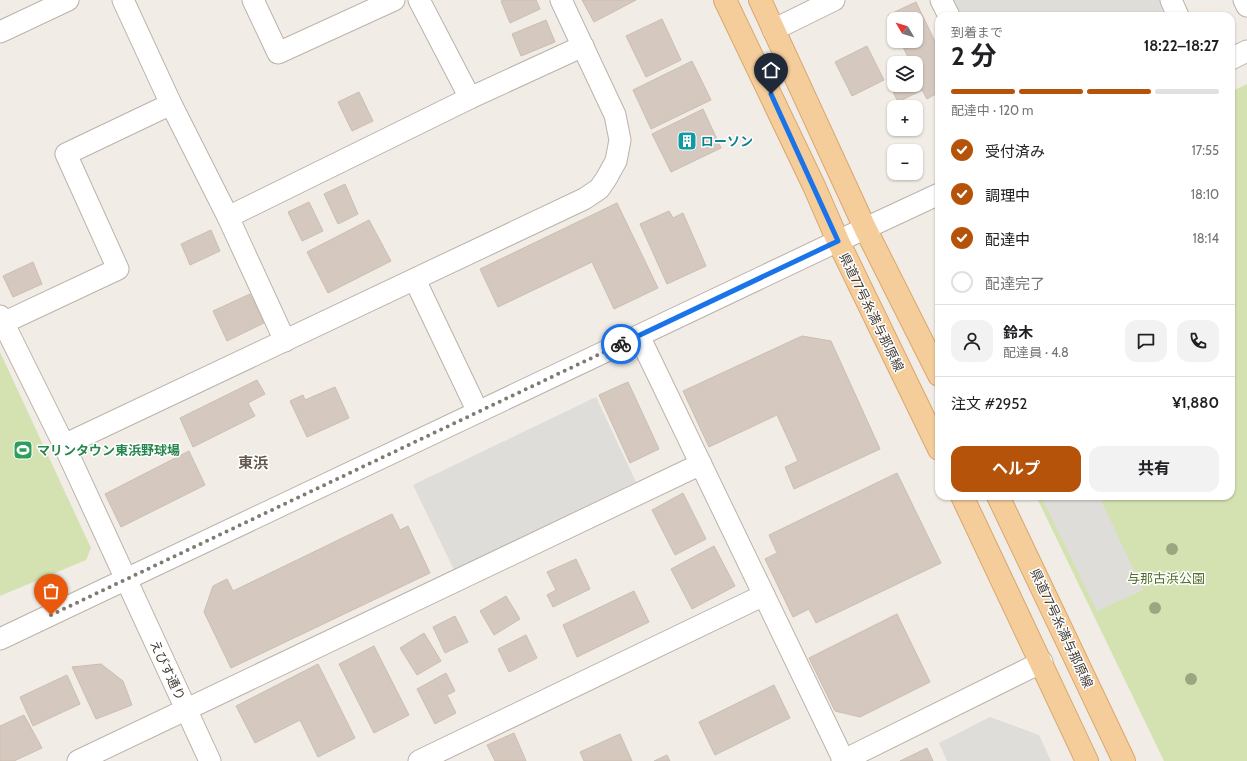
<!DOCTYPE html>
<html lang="ja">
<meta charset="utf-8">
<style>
:root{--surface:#fff;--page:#f2f2f2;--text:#202124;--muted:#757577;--line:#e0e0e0;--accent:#b45309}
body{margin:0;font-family:Cabin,"Noto Sans JP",sans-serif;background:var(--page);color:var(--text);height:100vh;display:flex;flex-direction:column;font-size:15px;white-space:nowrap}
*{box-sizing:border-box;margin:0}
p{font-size:13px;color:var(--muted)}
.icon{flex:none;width:22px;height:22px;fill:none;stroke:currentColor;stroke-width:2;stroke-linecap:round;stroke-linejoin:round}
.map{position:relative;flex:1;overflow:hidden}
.panel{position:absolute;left:935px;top:12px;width:300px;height:488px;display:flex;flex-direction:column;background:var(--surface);border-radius:12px;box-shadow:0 1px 3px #0004}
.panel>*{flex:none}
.needle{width:26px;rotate:308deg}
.tools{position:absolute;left:887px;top:12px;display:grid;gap:8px}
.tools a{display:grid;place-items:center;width:36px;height:36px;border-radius:8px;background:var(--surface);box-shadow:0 1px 3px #0004;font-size:20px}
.pin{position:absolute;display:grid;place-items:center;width:34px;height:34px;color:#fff;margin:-41px -17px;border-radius:50% 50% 50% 0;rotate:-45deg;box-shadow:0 0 4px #0007}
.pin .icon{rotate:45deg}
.courier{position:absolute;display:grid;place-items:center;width:40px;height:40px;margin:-20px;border:3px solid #1a73e8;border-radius:50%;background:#fff;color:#222;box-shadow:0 1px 5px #0007}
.summary em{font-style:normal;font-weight:700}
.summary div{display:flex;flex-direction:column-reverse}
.summary{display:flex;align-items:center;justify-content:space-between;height:68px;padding:0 16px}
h1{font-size:26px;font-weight:700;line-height:30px}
.bar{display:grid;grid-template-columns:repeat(4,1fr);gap:6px 4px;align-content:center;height:48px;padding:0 16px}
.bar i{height:5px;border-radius:3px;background:var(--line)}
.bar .current{background:var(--accent)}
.bar p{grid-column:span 4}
.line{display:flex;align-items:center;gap:10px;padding:0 16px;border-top:1px solid var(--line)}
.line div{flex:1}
.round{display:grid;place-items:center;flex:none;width:42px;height:42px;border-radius:12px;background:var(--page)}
ol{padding:0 16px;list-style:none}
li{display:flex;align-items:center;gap:12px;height:44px}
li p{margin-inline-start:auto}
li .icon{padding:4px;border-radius:50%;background:var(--accent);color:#fff;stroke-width:4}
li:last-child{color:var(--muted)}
li i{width:22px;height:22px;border:2px solid var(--line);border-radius:50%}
.cta{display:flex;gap:8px;margin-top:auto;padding:8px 16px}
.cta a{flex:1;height:46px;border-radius:12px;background:var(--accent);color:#fff;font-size:16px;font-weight:700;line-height:46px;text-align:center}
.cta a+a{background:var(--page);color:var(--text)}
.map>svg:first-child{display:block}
.green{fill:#d4e2b2}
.parking{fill:#dfddda}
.building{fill:#d5c9bf;stroke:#ccbdb0}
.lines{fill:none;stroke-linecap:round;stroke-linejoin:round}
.minor-casing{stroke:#bcb2a9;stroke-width:23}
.major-casing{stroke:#d9a76c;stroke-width:24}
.minor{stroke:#fff;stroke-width:21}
.major{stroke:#f5cd9b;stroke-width:22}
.tree{fill:#9aa881}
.done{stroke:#807a74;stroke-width:4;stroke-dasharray:0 7.2}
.route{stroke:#1a73e8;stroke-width:5}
.labels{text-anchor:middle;stroke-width:3;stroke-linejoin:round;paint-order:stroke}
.culture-label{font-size:13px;font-weight:bold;fill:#0d838f;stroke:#fff;text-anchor:start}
.street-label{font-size:13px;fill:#433c36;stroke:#fff}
.leisure-label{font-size:13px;font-weight:bold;fill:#27864d;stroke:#fff;text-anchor:start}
.park-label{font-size:13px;fill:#52702e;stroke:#fff}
.quarter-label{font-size:15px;font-weight:bold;fill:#65584e;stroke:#fff}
</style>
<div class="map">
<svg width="1247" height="761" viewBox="0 0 1247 761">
<rect width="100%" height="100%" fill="#f1ece6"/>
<g class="green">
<path d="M1247,84V761H1164L1036,496H1231V92Z"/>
<path d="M0,352L91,548L86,560L0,596Z"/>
</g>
<g class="parking">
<path d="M930,0H1183L1191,16H939V18Z"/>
<path d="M596,397L636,482L454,570L413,485Z"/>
<path d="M1041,496H1099L1143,590L1097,611Z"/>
<path d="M990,717L1039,735L1051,761H947L939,743Z"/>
</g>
<g class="building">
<path d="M504,0H536L540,9L510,23L501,1Z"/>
<path d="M582,0H636L594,22Z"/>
<path d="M916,2L939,50V92L927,99L922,90L898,102L887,79L894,75V85H916V63H911L900,41H916V19H894V29L888,15Z"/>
<path d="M662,19L681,60L646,77L626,36Z"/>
<path d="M546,20L555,42L521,56L512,34Z"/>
<path d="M867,46L884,80L852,96L835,62Z"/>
<path d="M692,61L711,100L651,129L633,90Z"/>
<path d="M359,92L373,121L352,131L338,102Z"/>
<path d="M703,109L721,148L671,172L652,134Z"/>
<path d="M345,184L358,214L338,224L324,194Z"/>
<path d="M309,202L323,231L302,241L288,212Z"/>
<path d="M617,203L658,288L614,309L592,262L498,307L480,269Z"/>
<path d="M669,211L673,218L683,213L706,266L667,284L640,224Z"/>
<path d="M369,220L391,261L328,293L307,252Z"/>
<path d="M211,230L220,251L190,265L181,244Z"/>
<path d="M33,262L42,284L13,297L3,276Z"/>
<path d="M250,294L264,323L227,341L213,311Z"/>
<path d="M802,336L831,341L880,449L794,489L785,467L798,461L777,415L709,447L683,391Z"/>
<path d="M257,380L265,394L248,403L255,416L193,447L180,418Z"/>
<path d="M628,382L659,449L630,463L599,395Z"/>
<path d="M335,387L349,418L307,437L290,401L303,395L305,400Z"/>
<path d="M189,451L205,485L121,527L105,494Z"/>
<path d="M897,473L941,563L816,623L809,609L793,617L765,559L777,553L769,535Z"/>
<path d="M683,493L706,539L675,555L652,510Z"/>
<path d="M392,514L400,530L408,526L430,573L231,668L204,612L213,586L227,579L233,591Z"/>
<path d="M714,546L735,586L692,609L671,569Z"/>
<path d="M576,559L590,589L553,607L547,595L556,590L547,572Z"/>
<path d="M634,591L649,622L577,657L563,625Z"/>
<path d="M506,596L520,619L494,635L480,611Z"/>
<path d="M897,614L930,682L860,717L835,711L809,658Z"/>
<path d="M455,616L468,642L445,653L433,627Z"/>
<path d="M424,633L441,661L417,675L400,648Z"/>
<path d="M526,635L537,658L509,672L498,649Z"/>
<path d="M374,646L409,715L374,733L339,664Z"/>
<path d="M101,664L123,681L132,705L96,719L72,667Z"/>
<path d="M318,664L355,738L318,757L300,720L255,743L236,706Z"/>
<path d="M446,673L455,691L447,695L456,713L435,724L417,689Z"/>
<path d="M67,675L80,704L33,726L20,697Z"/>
<path d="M774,685L790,718L715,755L699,722Z"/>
<path d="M24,715L42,748L14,761H0V726Z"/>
<path d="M514,733L526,761H495L487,745Z"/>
<path d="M620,734L632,761H584L580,752Z"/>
<path d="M927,748L933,761H900Z"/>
<path d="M667,755L670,761H654Z"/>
</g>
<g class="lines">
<defs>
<g id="minor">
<path d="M123,0L171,104L228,217L285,341"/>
<path d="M253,0L278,53L394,0"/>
<path d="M419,0L470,98"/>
<path d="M941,0L949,16"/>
<path d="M1171,0L1178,16"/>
<path d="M1244,0L1247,6"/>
<path d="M773,30L834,0"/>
<path d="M0,32L68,0"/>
<path d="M1231,59L1247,51"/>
<path d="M228,217L470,98L583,46"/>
<path d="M415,280L478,412"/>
<path d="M0,316L64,445L210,761"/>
<path d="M3,323L118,269L66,154L171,104"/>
<path d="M639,336L844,761"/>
<path d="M64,445L584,199L599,189L606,179L616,161L620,140L615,115L561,0"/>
<path d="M0,639L838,241L939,194"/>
<path d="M78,761L701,464"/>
<path d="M419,761L764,595"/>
<path d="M842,761L1042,662"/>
</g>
<g id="major">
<path d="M725,0L814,186L838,241L939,449"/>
<path d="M760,0L865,228L939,375"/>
<path d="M962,496L1087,761"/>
<path d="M998,496L1124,761"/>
</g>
</defs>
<use href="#minor" class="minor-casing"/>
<use href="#major" class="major-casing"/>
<use href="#minor" class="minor"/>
<use href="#major" class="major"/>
</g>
<g class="tree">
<circle cx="1172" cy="549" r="6"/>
<circle cx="1155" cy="608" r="6"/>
<circle cx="1191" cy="679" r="6"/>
</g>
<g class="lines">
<path class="done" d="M51,615L621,344"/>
<path class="route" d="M621,344L838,241L771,94"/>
</g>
<defs>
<symbol id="building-square" viewBox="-11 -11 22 22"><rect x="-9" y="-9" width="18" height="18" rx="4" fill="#0f9aa8" stroke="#fff"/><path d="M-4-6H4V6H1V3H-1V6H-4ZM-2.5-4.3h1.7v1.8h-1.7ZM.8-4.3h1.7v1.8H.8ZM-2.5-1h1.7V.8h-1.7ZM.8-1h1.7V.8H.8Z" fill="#fff"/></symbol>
<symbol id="stadium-square" viewBox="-11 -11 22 22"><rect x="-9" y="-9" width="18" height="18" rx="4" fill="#2e9e5b" stroke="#fff"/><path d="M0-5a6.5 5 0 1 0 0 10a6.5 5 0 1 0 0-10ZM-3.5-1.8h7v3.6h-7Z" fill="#fff"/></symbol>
</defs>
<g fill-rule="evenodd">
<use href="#building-square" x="676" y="130" width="22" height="22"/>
<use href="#stadium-square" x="12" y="439" width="22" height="22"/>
</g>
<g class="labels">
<g class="culture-label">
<text x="701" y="146">ローソン</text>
</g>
<g class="street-label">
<text transform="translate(872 312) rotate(64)" y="5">県道77号糸満与那原線</text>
<text transform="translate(1062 628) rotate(65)" y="5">県道77号糸満与那原線</text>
<text transform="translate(168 670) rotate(65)" y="5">えびす通り</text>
</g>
<g class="leisure-label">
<text x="37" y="455">マリンタウン東浜野球場</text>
</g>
<g class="park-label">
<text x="1166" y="583">与那古浜公園</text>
</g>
<g class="quarter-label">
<text x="253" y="468">東浜</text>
</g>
</g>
</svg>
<div class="tools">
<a><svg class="needle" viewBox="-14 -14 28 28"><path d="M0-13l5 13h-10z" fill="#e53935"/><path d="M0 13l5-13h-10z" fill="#757577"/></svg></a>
<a><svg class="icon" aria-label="layers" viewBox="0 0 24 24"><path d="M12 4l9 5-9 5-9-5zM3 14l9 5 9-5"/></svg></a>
<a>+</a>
<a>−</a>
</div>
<div class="pin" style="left:51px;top:615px;background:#ea580c"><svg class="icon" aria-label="bag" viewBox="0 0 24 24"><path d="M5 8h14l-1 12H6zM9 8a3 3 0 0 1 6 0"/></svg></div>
<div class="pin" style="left:771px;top:94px;background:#1f2937"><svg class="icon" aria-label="home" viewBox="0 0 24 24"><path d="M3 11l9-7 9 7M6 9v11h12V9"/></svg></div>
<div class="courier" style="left:621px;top:344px"><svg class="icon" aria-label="bike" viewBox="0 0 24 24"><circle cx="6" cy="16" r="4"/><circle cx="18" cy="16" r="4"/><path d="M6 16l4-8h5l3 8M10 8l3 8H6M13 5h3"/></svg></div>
<section class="panel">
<div class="summary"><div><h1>2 分</h1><p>到着まで</p></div><em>18:22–18:27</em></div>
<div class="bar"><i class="current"></i><i class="current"></i><i class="current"></i><i></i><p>配達中 · 120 m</p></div>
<ol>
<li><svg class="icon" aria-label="check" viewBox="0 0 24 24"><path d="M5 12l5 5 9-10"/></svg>受付済み<p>17:55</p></li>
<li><svg class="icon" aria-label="check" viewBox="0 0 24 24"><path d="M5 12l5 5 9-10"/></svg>調理中<p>18:10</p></li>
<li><svg class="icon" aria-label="check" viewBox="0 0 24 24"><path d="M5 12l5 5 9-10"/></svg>配達中<p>18:14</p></li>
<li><i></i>配達完了</li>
</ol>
<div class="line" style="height:72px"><a class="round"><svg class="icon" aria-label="person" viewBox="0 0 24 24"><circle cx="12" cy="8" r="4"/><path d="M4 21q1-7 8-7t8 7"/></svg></a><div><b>鈴木</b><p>配達員 · 4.8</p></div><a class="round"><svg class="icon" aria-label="chat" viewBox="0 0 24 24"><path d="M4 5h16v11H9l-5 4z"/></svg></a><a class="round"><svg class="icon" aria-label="phone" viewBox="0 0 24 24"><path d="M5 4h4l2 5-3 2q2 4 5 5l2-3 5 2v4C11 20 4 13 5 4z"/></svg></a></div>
<div class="line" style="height:52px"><div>注文 #2952</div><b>¥1,880</b></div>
<div class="cta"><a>ヘルプ</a><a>共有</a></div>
</section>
</div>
